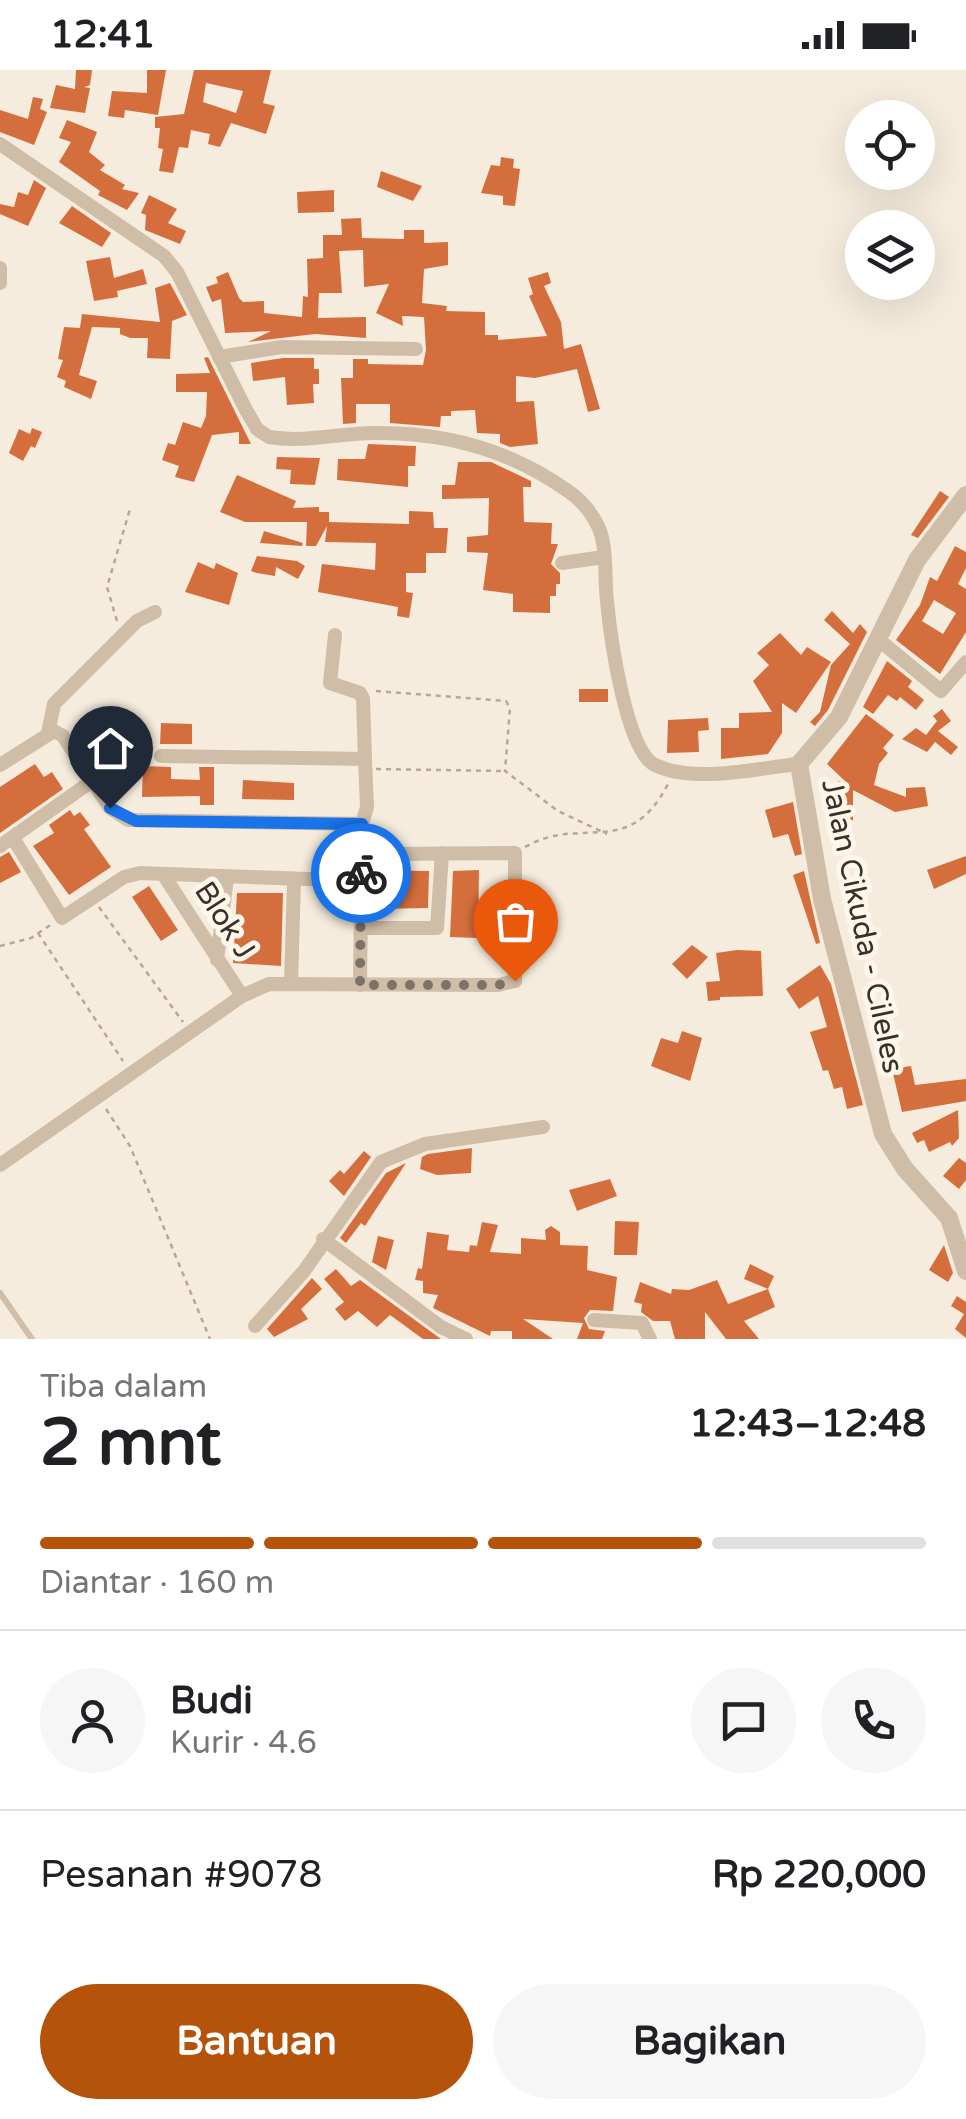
<!DOCTYPE html>
<html lang="id">
<meta charset="utf-8">
<style>
:root{--surface:#fff;--page:#f6f6f6;--text:#202124;--muted:#757577;--line:#e0e0e0;--accent:#b45309}
body{margin:0;font-family:"Varela Round",sans-serif;background:var(--page);color:var(--text);height:100vh;display:flex;flex-direction:column;font-size:38px;white-space:nowrap}
*{box-sizing:border-box;margin:0}
p{font-size:32px;color:var(--muted)}
.icon{flex:none;width:55px;height:55px;fill:none;stroke:currentColor;stroke-width:2;stroke-linecap:round;stroke-linejoin:round}
.map{position:relative;height:1269px;overflow:hidden}
.sheet{display:flex;flex-direction:column;background:var(--surface);flex:1}
.sheet>*{flex:none}
.buttons{position:absolute;left:845px;top:30px;display:grid;gap:20px}
.buttons a{display:grid;place-items:center;width:90px;height:90px;border-radius:50%;background:var(--surface);box-shadow:0 10px 40px #0002;font-size:50px}
.pin{position:absolute;display:grid;place-items:center;width:85px;height:85px;color:#fff;margin:-102px -42px;border-radius:50% 50% 50% 0;rotate:-45deg;box-shadow:0 0 10px #0007}
.pin .icon{rotate:45deg}
.courier{position:absolute;display:grid;place-items:center;width:100px;height:100px;margin:-50px;border:8px solid #1a73e8;border-radius:50%;background:#fff;color:#222;box-shadow:0 2px 12px #0007}
.summary em{font-style:normal;font-weight:700}
.summary div{display:flex;flex-direction:column-reverse}
.summary{display:flex;align-items:center;justify-content:space-between;height:170px;padding:0 40px}
h1{font-size:65px;font-weight:700;line-height:75px}
.bar{display:grid;grid-template-columns:repeat(4,1fr);gap:15px 10px;align-content:center;height:120px;padding:0 40px}
.bar i{height:12px;border-radius:8px;background:var(--line)}
.bar .selected{background:var(--accent)}
.bar p{grid-column:span 4}
.line{display:flex;align-items:center;gap:25px;padding:0 40px;border-top:2px solid var(--line)}
.line div{flex:1}
.round{display:grid;place-items:center;flex:none;width:105px;height:105px;border-radius:52px;background:var(--page)}
.cta{display:flex;gap:20px;margin-top:auto;padding:20px 40px}
.cta a{flex:1;height:115px;border-radius:60px;background:var(--accent);color:#fff;font-size:40px;font-weight:700;line-height:115px;text-align:center}
.cta a+a{background:var(--page);color:var(--text)}
.status{display:flex;justify-content:space-between;align-items:center;height:70px;padding:0 50px;background:var(--surface);direction:ltr}
.status svg{height:28px;fill:currentColor}
.map>svg:first-child{display:block}
.building{fill:#d46f3d;fill-rule:evenodd}
.lines{fill:none;stroke-linecap:round;stroke-linejoin:round}
.path{stroke:#bba791;stroke-width:2.5;stroke-dasharray:5 5;stroke-linecap:butt}
.service{stroke:#cfbda7;stroke-width:6}
.minor{stroke:#cfbda7;stroke-width:14}
.tertiary{stroke:#cfbda7;stroke-width:18}
.done{stroke:#7c7267;stroke-width:10;stroke-dasharray:0 18}
.route{stroke:#1a73e8;stroke-width:12}
.labels{text-anchor:middle;stroke-width:10;stroke-linejoin:round;paint-order:stroke}
.street-label{font-size:30px;fill:#3b3028;stroke:#fcf6eb}
</style>
<div class="status"><b>12:41</b><svg viewBox="0 0 49 12"><path d="M0 12V9h3v3zM5 12V6h3v6zM10 12V3h3v9zM15 12V0h3v12zM26 1h20v11H26zM47 4h2v5h-2z"/></svg></div>
<div class="map">
<svg width="966" height="1269" viewBox="0 0 966 1269">
<rect width="100%" height="100%" fill="#f5ecdd"/>
<g class="building">
<path d="M76,0H92L90,15L84,17L90,18L85,43L50,38L56,15L75,19Z"/>
<path d="M147,0H166L158,45L125,40L124,48L108,46L112,21L147,23Z"/>
<path d="M194,0H271L263,33L275,36L266,64L231,53L220,77L208,74L210,64L191,60L188,78L179,77L173,103L159,101L163,79L158,78L160,58H155V47L184,44ZM206,13L243,21L236,43L203,32Z"/>
<path d="M33,27L43,29L40,39L47,42L34,75L0,62V40L28,49Z"/>
<path d="M67,50L97,62L89,82L105,95L100,100L125,115L122,119L139,123L127,140L98,125L100,121L59,92L71,72L59,68Z"/>
<path d="M501,87L514,89L513,98L520,99L515,136L503,135V126L481,123L491,95L500,96Z"/>
<path d="M381,101L422,116L413,131L377,117Z"/>
<path d="M34,110L46,118L28,156L0,144V134L14,137L18,122L28,125Z"/>
<path d="M334,120V142L298,143L297,122Z"/>
<path d="M149,125L177,139L168,153L186,161L180,174L145,160L146,145L141,143Z"/>
<path d="M72,136L111,163L102,177L59,153Z"/>
<path d="M361,148L362,168L404,169V160H424V173L448,172V195L424,199L422,233L447,236L446,241L485,242V265H498V270L547,266L529,226L533,224L528,208L548,202L551,213L544,216L561,252L564,279L581,274L600,339L588,342L577,299L535,308L516,306V332L534,331L538,374L510,377L500,373V364L477,363L475,340L451,341V346H441L440,357L390,353V334H356V353L343,354L341,308H353V289H368V294L423,295L426,280L424,247L402,246L403,256L376,243L389,214L364,217L363,180L339,181L342,223H319L318,248L366,247V268L315,264L248,272L271,261L225,263L221,229L212,232L206,217L218,213L216,207L228,202L239,228L243,232L264,231V243L302,247L303,226L308,227L307,189L323,188V165H342L341,149Z"/>
<path d="M110,187L114,208L143,199L147,214L117,221L118,227L94,231L86,191Z"/>
<path d="M170,213L187,245L172,251L170,289L147,288L148,268H130L120,264V258L92,257L79,305L97,311L91,329L64,317L66,311L57,307L63,290L58,289L64,257L80,258L82,244L160,252L155,218Z"/>
<path d="M208,287L251,374H239V362L212,365L194,412L175,407L179,396L162,390L168,373L175,375L183,352L201,358L206,346L207,322H176V304L210,303L204,288Z"/>
<path d="M283,288H314V299H319V314H313L314,333L287,335L285,307L253,311L251,293Z"/>
<path d="M32,358L42,362L35,378L31,376L23,391L9,383L19,359L30,364Z"/>
<path d="M368,374L416,376L415,396H408V417L337,410L338,389H365Z"/>
<path d="M277,387L320,388L315,415L290,414L291,400L276,399Z"/>
<path d="M458,392H491L531,411V417H523L524,452L552,453L551,474H558L551,494L560,503V514H556V526H550V543L513,542V524L483,520L488,483L467,482V467L488,465L489,428L442,429V415H455Z"/>
<path d="M237,405L296,431L293,438L319,437V442H329V452L409,454V441L433,442L434,458H448L446,483H426V503H406V522L413,523L409,548L397,546L398,537L318,522L322,494L375,500L376,473L325,472L327,456L316,476H306L307,452H245L220,442Z"/>
<path d="M940,421L949,427L918,468L911,465Z"/>
<path d="M264,461L303,473L302,476L260,473Z"/>
<path d="M955,476L966,482V498L958,514L966,519V562L940,604L896,570L920,535L930,507L937,511ZM934,530L956,543L943,564L922,551Z"/>
<path d="M257,486L297,491L305,496L298,509L276,497L275,506L257,503L251,501Z"/>
<path d="M198,492L214,499L216,493L238,503L229,535L185,522Z"/>
<path d="M832,541L853,563L860,554L867,562L828,640L815,656L810,652L820,642L831,595L850,574L824,550Z"/>
<path d="M780,563L801,585L807,577L831,592L796,643L782,633V663L768,684L721,689V658H739V643L772,642L753,611L769,595L757,583Z"/>
<path d="M887,591L912,611L908,617L924,630L916,640L900,627L897,631L888,625L873,644L863,637Z"/>
<rect x="579" y="619" width="29" height="13"/>
<path d="M942,639L951,651L938,661L958,677L951,685L935,672L927,682L902,669L916,658L926,665L937,651L933,646Z"/>
<path d="M866,644L894,665L883,678L888,683L879,694L874,715L906,727V718L925,717L928,736L895,742L853,720V750H830V722L839,720L838,711H845L827,694Z"/>
<path d="M708,648L709,660L698,661L699,682L667,683L668,650Z"/>
<path d="M161,653L192,654V674H160Z"/>
<path d="M35,694L44,707L52,702L63,719L0,763V717Z"/>
<path d="M143,696L171,697V709L200,710L199,697H214V735H200V726L142,727Z"/>
<path d="M243,710L294,713V730L242,729Z"/>
<path d="M793,732L802,784L795,786L788,764L773,768L765,740Z"/>
<path d="M70,740L74,746L80,742L90,755L84,759L111,797L69,825L33,776L54,763L49,755Z"/>
<path d="M9,782L21,802L0,813V787Z"/>
<path d="M966,786V804L934,819L927,800Z"/>
<path d="M375,800L429,801L428,838L374,839Z"/>
<path d="M479,800L478,868L450,867L453,801Z"/>
<path d="M804,801L820,873L816,874L793,805Z"/>
<path d="M149,816L178,860L161,871L132,827Z"/>
<path d="M237,823H283L281,896L233,893Z"/>
<path d="M692,875L708,887L687,909L672,894Z"/>
<path d="M737,880L761,881L763,926L720,927V930L708,931L706,912L720,911L716,883Z"/>
<path d="M820,895L831,914L863,1035L847,1039L842,1017L834,1019L828,1000L823,1001L810,962L827,957L818,926L799,939L786,919Z"/>
<path d="M682,961L702,968L690,1011L651,996L661,968L678,973Z"/>
<path d="M911,996L915,1015L966,1009V1031L902,1042L892,999Z"/>
<path d="M958,1040L959,1068L952,1076L950,1072L929,1082L924,1070L917,1073L912,1063Z"/>
<path d="M472,1078L471,1103L437,1105L420,1099L422,1087L428,1084Z"/>
<path d="M364,1081L371,1087L344,1126L329,1111L340,1100L344,1104Z"/>
<path d="M959,1088L966,1093V1110L959,1119L943,1106Z"/>
<path d="M406,1093L365,1156L361,1153L346,1173L340,1168L386,1103Z"/>
<path d="M610,1109L617,1126L577,1141L569,1120Z"/>
<path d="M615,1151L639,1152L637,1185H614Z"/>
<path d="M482,1152L498,1155L490,1182L521,1184V1168L546,1170L545,1160L551,1156L560,1162V1175L588,1176L587,1200L617,1207L613,1241L590,1240L584,1248L589,1259L605,1261L602,1269H577L583,1253L523,1249L553,1269H512V1261H491L490,1266L433,1238L438,1225L423,1223V1211L415,1210L418,1198L422,1199L427,1162L449,1165L447,1180L469,1182L470,1175L477,1176Z"/>
<path d="M378,1166L394,1170L386,1200L372,1192Z"/>
<path d="M944,1175L953,1203L948,1212L929,1200Z"/>
<path d="M750,1194L774,1206L768,1219L744,1209Z"/>
<path d="M336,1199L351,1216L360,1210L441,1269H423L390,1245L377,1257L358,1241L345,1251L335,1239L344,1232L324,1209Z"/>
<path d="M312,1208L322,1219L301,1239L308,1249L274,1267L267,1259Z"/>
<path d="M717,1210L728,1234L768,1219L775,1237L744,1251L759,1269H726L705,1242V1269H675L670,1251H653L641,1242L642,1234L634,1232L640,1212L671,1224L672,1219L689,1220Z"/>
<path d="M957,1226L966,1232V1268L955,1259L964,1244L951,1236Z"/>
</g>
<g class="lines">
<g class="path">
<path d="M117,551L107,517L130,439"/>
<path d="M376,621L506,631L510,638L505,701L558,741L607,764"/>
<path d="M376,699L503,701"/>
<path d="M525,777C582,744 628,791 668,714"/>
<path d="M99,837L183,952"/>
<path d="M38,863L123,991"/>
<path d="M0,876L31,868L52,854"/>
<path d="M106,1039L130,1076L210,1269"/>
</g>
<path class="service" d="M0,1223L32,1269"/>
<g class="minor">
<path d="M0,74L164,186L177,202L246,340L257,359L269,367C304,373 339,363 375,363C446,362 510,380 568,421C580,429 591,442 598,456C608,478 604,507 607,531C610,564 626,682 655,695C695,714 757,698 799,694"/>
<path d="M0,198V213"/>
<path d="M219,287L282,277L416,279"/>
<path d="M562,493L604,487"/>
<path d="M335,565L330,613L360,623L363,629L365,689"/>
<path d="M879,570L941,621L966,592"/>
<path d="M48,663L54,634L137,551L155,542"/>
<path d="M161,686L365,689L367,737L362,754"/>
<path d="M0,695L54,661L63,666L110,738L128,750L362,754L360,915"/>
<path d="M13,768L62,848L124,807L140,803L361,811"/>
<path d="M0,776L92,711"/>
<path d="M163,804L242,926"/>
<path d="M361,858H437L442,783"/>
<path d="M217,890L227,807"/>
<path d="M291,914L294,810"/>
<path d="M0,1095L242,926L269,914L498,915L515,911V783L390,784"/>
<path d="M323,1169L441,1257L466,1269"/>
<path d="M594,1250L642,1253L650,1269"/>
<path d="M255,1256L304,1201L381,1092L425,1074L543,1057"/>
</g>
<path class="tertiary" d="M966,425L917,490L839,647L799,694L822,829L883,1064L905,1099L949,1148L966,1201"/>
</g>
<g class="lines">
<path class="done" d="M361,803L360,915H498L515,911"/>
<path class="route" d="M110,738L136,751L362,754L361,803"/>
</g>
<g class="labels">
<g class="street-label">
<text transform="translate(225 850) rotate(57)" y="10">Blok J</text>
<text transform="translate(863 856) rotate(78)" y="10">Jalan Cikuda - Cileles</text>
</g>
</g>
</svg>
<div class="buttons">
<a><svg class="icon" aria-label="locate" viewBox="0 0 24 24"><circle cx="12" cy="12" r="6"/><path d="M12 2v4M12 18v4M2 12h4M18 12h4"/></svg></a>
<a><svg class="icon" aria-label="layers" viewBox="0 0 24 24"><path d="M12 4l9 5-9 5-9-5zM3 14l9 5 9-5"/></svg></a>
</div>
<div class="pin" style="left:515px;top:911px;background:#ea580c"><svg class="icon" aria-label="bag" viewBox="0 0 24 24"><path d="M5 8h14l-1 12H6zM9 8a3 3 0 0 1 6 0"/></svg></div>
<div class="pin" style="left:110px;top:738px;background:#1f2937"><svg class="icon" aria-label="home" viewBox="0 0 24 24"><path d="M3 11l9-7 9 7M6 9v11h12V9"/></svg></div>
<div class="courier" style="left:361px;top:803px"><svg class="icon" aria-label="bike" viewBox="0 0 24 24"><circle cx="6" cy="16" r="4"/><circle cx="18" cy="16" r="4"/><path d="M6 16l4-8h5l3 8M10 8l3 8H6M13 5h3"/></svg></div>
</div>
<section class="sheet">
<div class="summary"><div><h1>2 mnt</h1><p>Tiba dalam</p></div><em>12:43–12:48</em></div>
<div class="bar"><i class="selected"></i><i class="selected"></i><i class="selected"></i><i></i><p>Diantar · 160 m</p></div>
<div class="line" style="height:180px"><a class="round"><svg class="icon" aria-label="person" viewBox="0 0 24 24"><circle cx="12" cy="8" r="4"/><path d="M4 21q1-7 8-7t8 7"/></svg></a><div><b>Budi</b><p>Kurir · 4.6</p></div><a class="round"><svg class="icon" aria-label="chat" viewBox="0 0 24 24"><path d="M4 5h16v11H9l-5 4z"/></svg></a><a class="round"><svg class="icon" aria-label="phone" viewBox="0 0 24 24"><path d="M5 4h4l2 5-3 2q2 4 5 5l2-3 5 2v4C11 20 4 13 5 4z"/></svg></a></div>
<div class="line" style="height:130px"><div>Pesanan #9078</div><b>Rp 220,000</b></div>
<div class="cta"><a>Bantuan</a><a>Bagikan</a></div>
</section>
